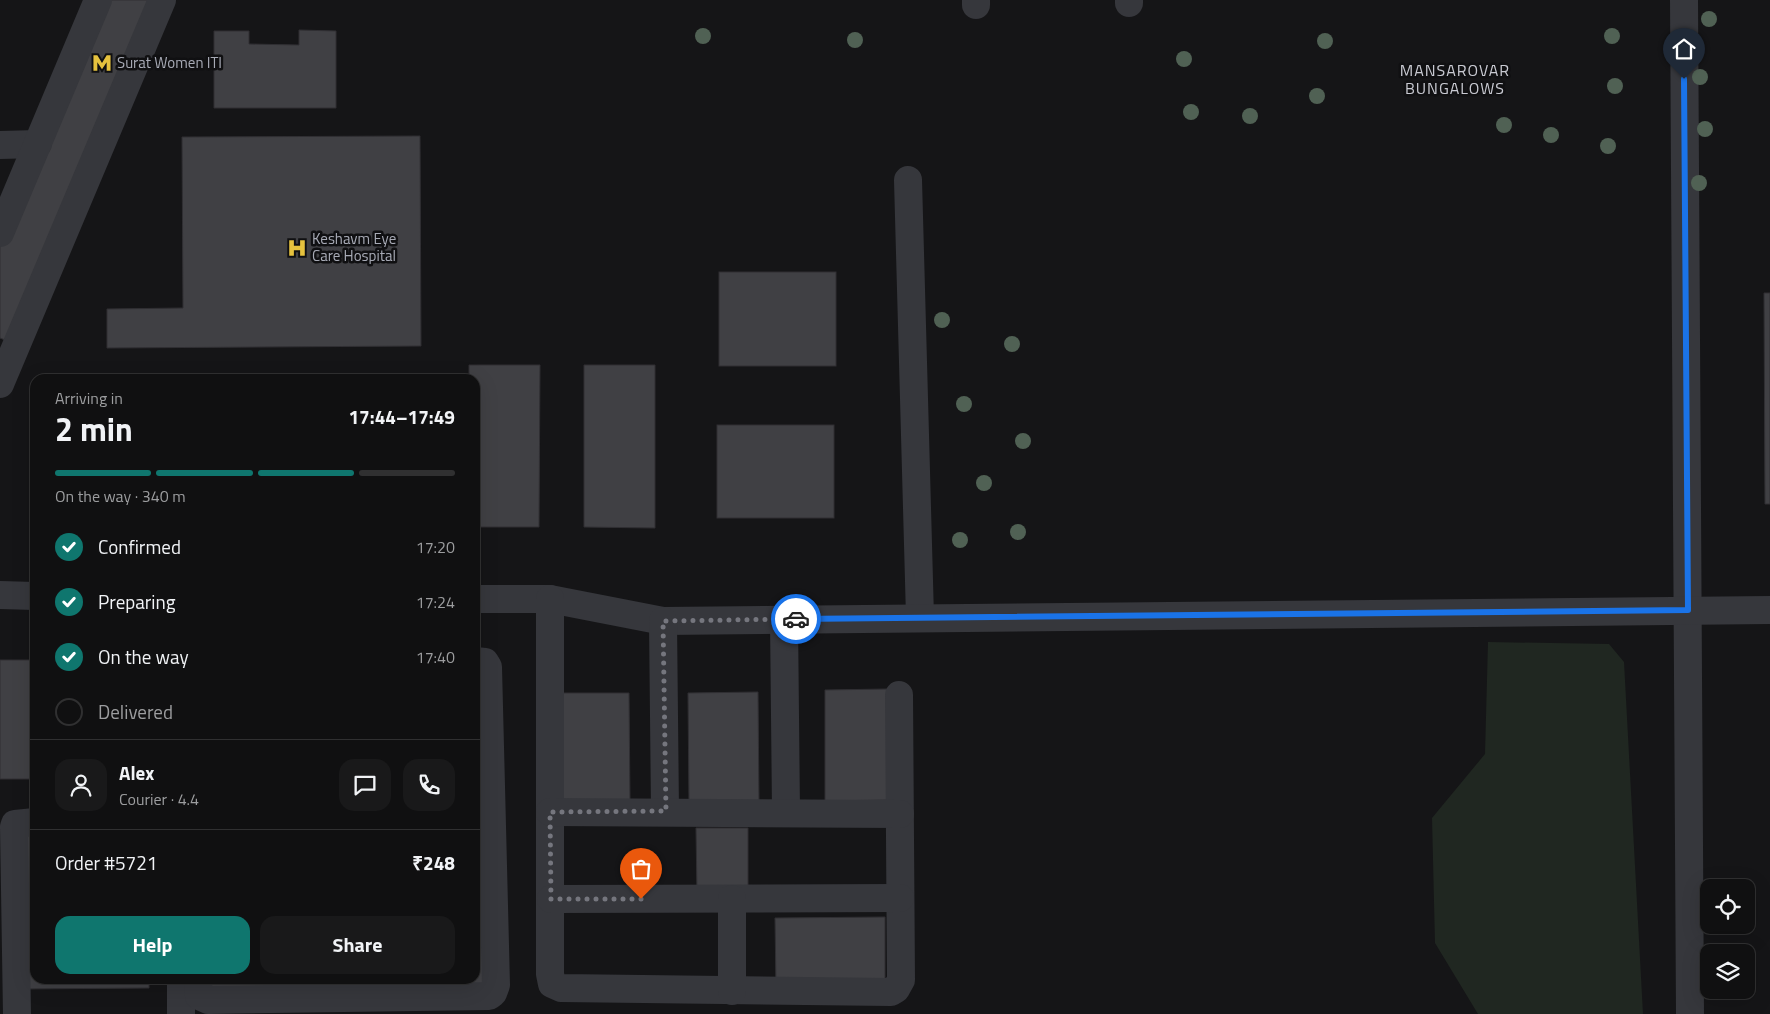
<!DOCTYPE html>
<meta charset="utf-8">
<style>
:root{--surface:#101011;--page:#19191a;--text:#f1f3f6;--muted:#9c9d9f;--line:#303031;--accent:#0f766e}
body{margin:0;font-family:"Titillium Web",sans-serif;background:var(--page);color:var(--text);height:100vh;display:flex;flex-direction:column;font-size:19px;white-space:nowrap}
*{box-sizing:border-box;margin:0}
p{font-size:16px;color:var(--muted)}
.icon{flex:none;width:28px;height:28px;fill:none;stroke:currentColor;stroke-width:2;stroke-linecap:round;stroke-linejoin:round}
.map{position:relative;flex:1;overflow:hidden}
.side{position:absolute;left:30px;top:374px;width:450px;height:610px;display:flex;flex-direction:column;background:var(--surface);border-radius:15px;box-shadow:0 5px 20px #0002,0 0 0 1px var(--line)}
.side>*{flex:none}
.buttons{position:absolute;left:1700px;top:879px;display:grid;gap:10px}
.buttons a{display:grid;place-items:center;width:55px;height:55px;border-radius:10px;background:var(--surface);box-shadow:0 5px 20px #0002,0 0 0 1px var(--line);font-size:25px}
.pin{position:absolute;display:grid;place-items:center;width:42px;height:42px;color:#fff;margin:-51px -21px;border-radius:50% 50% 50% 0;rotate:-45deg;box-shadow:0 0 5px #0007}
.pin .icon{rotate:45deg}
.courier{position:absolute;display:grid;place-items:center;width:50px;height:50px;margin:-25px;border:4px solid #1a73e8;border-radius:50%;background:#fff;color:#222;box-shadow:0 1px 6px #0007}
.headline em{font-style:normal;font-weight:700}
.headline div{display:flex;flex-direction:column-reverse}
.headline{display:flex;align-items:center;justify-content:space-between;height:85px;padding:0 25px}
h1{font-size:32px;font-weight:700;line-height:38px}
.bar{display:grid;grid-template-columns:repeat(4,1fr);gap:8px 5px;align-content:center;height:60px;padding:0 25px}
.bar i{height:6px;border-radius:4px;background:var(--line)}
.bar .selected{background:var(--accent)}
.bar p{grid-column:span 4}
.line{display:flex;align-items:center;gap:12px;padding:0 25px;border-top:1px solid var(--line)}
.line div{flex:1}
.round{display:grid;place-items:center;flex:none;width:52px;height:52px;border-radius:15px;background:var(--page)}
ol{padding:0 25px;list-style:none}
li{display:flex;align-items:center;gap:15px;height:55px}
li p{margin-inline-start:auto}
li .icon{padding:5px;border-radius:50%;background:var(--accent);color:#fff;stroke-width:4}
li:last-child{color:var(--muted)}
li i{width:28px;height:28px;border:2px solid var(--line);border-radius:50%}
.action{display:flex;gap:10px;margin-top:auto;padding:10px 25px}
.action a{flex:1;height:58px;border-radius:15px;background:var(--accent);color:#fff;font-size:20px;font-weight:700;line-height:58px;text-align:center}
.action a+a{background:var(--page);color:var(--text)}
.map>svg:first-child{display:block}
.green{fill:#202721}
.building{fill:#404044;stroke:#302f33}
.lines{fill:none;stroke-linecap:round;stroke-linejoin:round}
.minor{stroke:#36373c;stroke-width:28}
.tertiary{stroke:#36373c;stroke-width:28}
.tree{fill:#506154}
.done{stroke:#75767e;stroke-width:5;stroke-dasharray:0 9}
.route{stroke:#1a73e8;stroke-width:6}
.labels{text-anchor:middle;stroke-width:5;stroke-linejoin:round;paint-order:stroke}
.poi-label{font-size:15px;fill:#a8abb6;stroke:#101012;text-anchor:start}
.neighbourhood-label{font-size:16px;letter-spacing:1px;fill:#c9cad2;stroke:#101012}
</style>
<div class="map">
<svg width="1770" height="1014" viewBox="0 0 1770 1014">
<rect width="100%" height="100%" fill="#151517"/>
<path class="green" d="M1488,642L1609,644L1624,662L1643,1014H1478L1435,943L1432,818L1485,754Z"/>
<g class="building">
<path d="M87,0H168L22,347L0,338V207Z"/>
<path d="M299,30L336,31V108H214V31H249V44L299,45Z"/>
<path d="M420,136L421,346L107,348V309L183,308L182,137Z"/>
<rect x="719" y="272" width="117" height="94"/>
<path d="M1764,293H1770V504H1765Z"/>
<path d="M469,365H540L539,527H475V379H469Z"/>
<path d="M584,365H655V528L584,527Z"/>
<rect x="717" y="425" width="117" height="93"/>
<rect x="0" y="660" width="35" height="119"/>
<path d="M887,689L888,800L825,801V690Z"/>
<path d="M758,692L759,802L689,803L688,693Z"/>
<path d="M562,693H629L630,801H562Z"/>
<path d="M20,824H35V897H21Z"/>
<path d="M696,828H748V892L697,893Z"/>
<path d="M475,886H487L488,991L416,992L415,979H475Z"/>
<path d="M885,917V987H776L775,918Z"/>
<path d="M18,952H35V979H149V988L18,989Z"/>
<rect x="209" y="979" width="74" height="15"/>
</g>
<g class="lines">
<g class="minor">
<path d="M976,0V5"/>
<path d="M1129,0V3"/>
<path d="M1684,0L1690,1014"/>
<path d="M0,145L38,144"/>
<path d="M908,180L920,617"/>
<path d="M0,595L35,596"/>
<path d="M475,599H550L663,621L1770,610"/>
<path d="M550,599V974L552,984L561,988L891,992L896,989L901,980L899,695"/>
<path d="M784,619L786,812"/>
<path d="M663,621L665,811"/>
<path d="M550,812L900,814"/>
<path d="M551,899L900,898"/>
<path d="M732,899V991"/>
<path d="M181,979V1014"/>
<path d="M198,979L199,996L208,1000L489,996L493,993L496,985L488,667L485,662L475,661"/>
<path d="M17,1014L14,827L15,824L35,822"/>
</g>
<g class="tertiary">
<path d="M0,233L98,0"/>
<path d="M0,384L162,0"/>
</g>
</g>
<g class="tree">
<circle cx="1709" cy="19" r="8"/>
<circle cx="703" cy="36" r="8"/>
<circle cx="1612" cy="36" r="8"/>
<circle cx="855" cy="40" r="8"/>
<circle cx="1325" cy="41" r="8"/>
<circle cx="1184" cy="59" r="8"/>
<circle cx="1700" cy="77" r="8"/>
<circle cx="1615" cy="86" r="8"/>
<circle cx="1317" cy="96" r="8"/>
<circle cx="1191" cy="112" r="8"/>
<circle cx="1250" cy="116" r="8"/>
<circle cx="1504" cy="125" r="8"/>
<circle cx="1705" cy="129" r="8"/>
<circle cx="1551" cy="135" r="8"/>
<circle cx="1608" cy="146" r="8"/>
<circle cx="1699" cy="183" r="8"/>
<circle cx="942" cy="320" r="8"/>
<circle cx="1012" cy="344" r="8"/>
<circle cx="964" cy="404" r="8"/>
<circle cx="1023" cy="441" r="8"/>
<circle cx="984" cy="483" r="8"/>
<circle cx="1018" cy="532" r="8"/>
<circle cx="960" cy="540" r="8"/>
</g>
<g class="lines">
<path class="done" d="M641,899H551L550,812L666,811L663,621L796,619"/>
<path class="route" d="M796,619L1688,610L1684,79"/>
</g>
<defs>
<symbol id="metro-bare" viewBox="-9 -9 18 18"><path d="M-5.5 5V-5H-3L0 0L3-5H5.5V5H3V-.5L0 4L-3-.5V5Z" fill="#e6c23e" stroke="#101012" stroke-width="2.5" paint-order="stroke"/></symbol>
<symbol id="hospital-bare" viewBox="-9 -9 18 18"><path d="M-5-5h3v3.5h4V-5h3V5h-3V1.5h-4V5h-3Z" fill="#e6c23e" stroke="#101012" stroke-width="2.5" paint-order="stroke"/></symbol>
</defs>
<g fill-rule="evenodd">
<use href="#metro-bare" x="88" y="49" width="28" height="28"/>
<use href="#hospital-bare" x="283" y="234" width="28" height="28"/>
</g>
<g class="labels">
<g class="poi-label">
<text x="117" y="68">Surat Women ITI</text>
<text x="312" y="244">Keshavm Eye<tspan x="312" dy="17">Care Hospital</tspan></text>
</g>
<g class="neighbourhood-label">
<text x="1455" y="76">MANSAROVAR<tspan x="1455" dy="18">BUNGALOWS</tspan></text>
</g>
</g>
</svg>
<div class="buttons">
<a><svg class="icon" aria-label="locate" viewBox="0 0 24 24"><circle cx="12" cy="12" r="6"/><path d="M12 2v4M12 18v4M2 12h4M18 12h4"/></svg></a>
<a><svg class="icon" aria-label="layers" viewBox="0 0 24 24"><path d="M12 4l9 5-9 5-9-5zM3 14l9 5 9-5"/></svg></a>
</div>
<div class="pin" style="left:641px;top:899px;background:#ea580c"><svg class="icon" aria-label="bag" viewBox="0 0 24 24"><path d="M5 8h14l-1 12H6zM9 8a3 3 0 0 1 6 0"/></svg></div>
<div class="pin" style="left:1684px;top:79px;background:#1f2937"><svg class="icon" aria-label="home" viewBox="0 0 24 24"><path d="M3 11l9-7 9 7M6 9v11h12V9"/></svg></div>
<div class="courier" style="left:796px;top:619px"><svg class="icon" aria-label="car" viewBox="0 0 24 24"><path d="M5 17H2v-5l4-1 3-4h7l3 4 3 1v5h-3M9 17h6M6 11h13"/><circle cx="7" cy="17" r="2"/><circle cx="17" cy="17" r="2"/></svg></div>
<section class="side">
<div class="headline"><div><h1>2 min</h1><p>Arriving in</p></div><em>17:44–17:49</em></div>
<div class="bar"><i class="selected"></i><i class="selected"></i><i class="selected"></i><i></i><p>On the way · 340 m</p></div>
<ol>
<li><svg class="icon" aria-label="check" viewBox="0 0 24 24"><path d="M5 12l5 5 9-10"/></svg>Confirmed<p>17:20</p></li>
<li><svg class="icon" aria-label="check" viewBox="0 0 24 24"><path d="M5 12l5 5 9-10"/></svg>Preparing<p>17:24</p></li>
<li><svg class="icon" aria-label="check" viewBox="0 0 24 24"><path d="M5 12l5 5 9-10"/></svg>On the way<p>17:40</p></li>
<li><i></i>Delivered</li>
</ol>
<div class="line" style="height:90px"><a class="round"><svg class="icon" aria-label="person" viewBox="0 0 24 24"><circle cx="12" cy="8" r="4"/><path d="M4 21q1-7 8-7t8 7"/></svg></a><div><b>Alex</b><p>Courier · 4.4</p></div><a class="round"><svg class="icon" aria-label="chat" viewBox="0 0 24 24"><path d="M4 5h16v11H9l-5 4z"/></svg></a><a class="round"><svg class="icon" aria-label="phone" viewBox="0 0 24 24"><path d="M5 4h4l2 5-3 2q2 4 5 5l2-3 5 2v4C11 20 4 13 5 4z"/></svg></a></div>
<div class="line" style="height:65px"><div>Order #5721</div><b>₹248</b></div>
<div class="action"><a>Help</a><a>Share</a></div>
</section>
</div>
